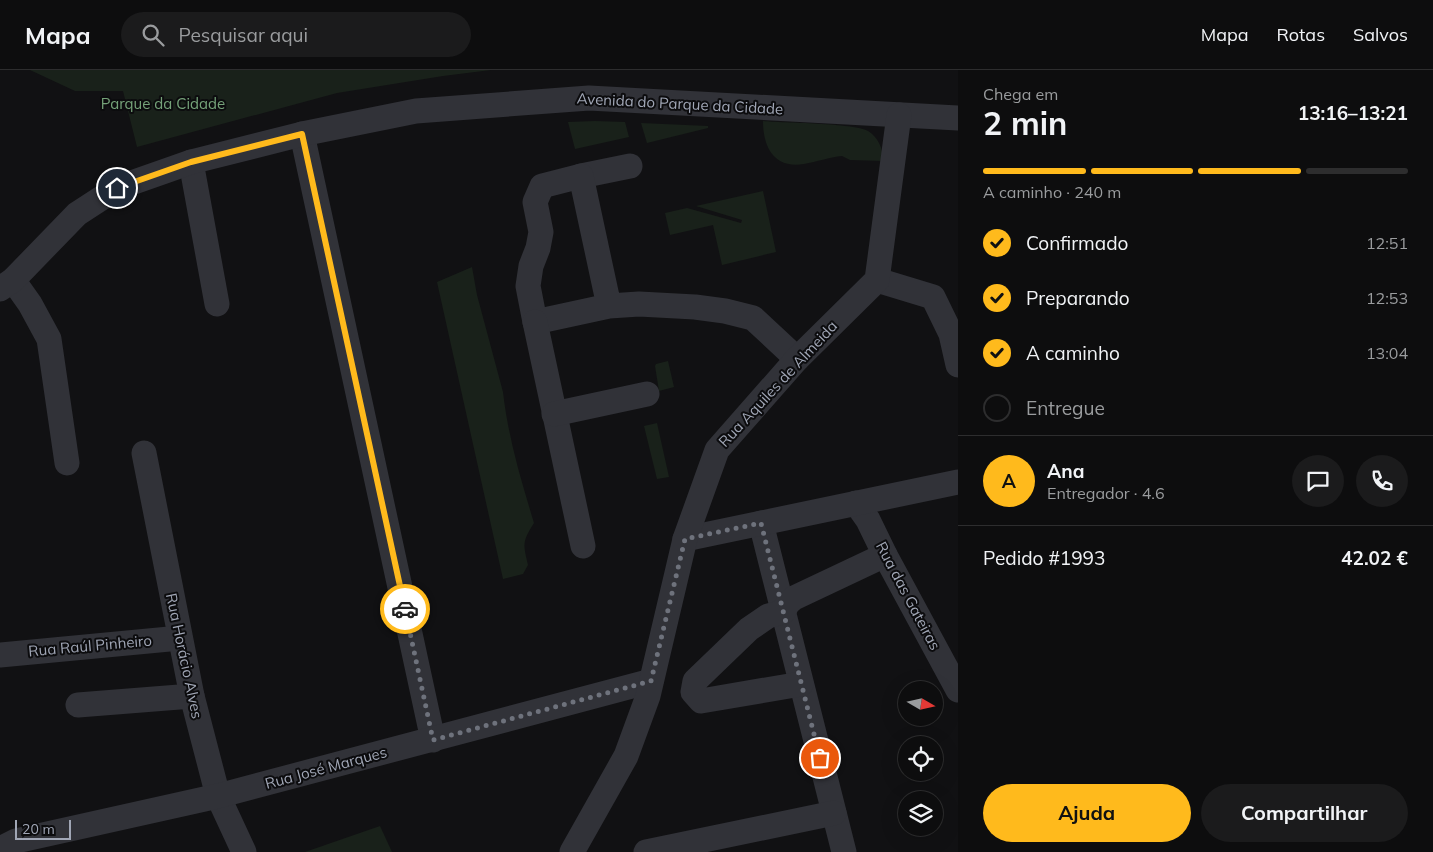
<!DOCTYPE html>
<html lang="pt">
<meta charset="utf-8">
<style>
:root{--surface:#0d0d0e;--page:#1b1b1c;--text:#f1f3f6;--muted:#9a9c9e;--line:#2d2d2e;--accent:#ffba1c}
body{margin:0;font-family:Mulish,sans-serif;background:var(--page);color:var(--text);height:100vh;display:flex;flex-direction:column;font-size:19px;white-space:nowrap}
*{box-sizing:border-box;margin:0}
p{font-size:16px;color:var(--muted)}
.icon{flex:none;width:28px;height:28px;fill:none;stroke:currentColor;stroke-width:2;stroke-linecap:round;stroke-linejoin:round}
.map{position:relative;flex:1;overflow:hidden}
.side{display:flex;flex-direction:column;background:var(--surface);width:475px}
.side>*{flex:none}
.needle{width:32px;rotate:99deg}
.buttons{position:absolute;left:898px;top:611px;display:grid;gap:10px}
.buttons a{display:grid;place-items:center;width:45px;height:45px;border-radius:50%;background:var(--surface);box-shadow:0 5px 20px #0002,0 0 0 1px var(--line);font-size:25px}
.scale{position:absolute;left:15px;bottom:12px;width:56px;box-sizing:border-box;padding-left:5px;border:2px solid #a0a6b5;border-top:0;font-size:14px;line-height:18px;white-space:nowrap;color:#a0a6b5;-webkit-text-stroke:4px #0c0c0e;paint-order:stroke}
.pin{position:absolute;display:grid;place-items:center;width:42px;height:42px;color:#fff;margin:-21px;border:2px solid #fff;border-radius:50%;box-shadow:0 1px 5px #0007}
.courier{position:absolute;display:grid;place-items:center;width:50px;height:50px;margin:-25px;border:4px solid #ffba1c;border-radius:50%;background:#fff;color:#222;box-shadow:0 1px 6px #0007}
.head em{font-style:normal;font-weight:700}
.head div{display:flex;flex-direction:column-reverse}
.head{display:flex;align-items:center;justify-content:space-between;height:85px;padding:0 25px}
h1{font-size:32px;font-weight:700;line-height:38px}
.bar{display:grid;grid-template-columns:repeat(4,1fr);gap:8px 5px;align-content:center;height:60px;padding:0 25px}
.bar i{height:6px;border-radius:4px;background:var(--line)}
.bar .on{background:var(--accent)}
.bar p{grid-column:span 4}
.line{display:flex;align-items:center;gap:12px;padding:0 25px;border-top:1px solid var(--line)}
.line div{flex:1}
.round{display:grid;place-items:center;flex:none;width:52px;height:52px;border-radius:26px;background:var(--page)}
ol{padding:0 25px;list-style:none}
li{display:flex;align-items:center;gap:15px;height:55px}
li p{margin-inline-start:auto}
li .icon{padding:5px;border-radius:50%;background:var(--accent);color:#111;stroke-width:4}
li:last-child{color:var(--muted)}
li i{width:28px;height:28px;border:2px solid var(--line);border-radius:50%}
.cta{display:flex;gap:10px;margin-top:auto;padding:10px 25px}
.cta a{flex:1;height:58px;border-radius:30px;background:var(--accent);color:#111;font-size:20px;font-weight:700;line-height:58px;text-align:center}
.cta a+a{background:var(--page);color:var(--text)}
header{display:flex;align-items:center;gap:30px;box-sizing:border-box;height:70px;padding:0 25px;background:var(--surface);border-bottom:1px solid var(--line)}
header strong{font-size:24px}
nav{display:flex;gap:28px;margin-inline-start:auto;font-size:18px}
.search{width:350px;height:45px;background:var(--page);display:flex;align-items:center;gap:12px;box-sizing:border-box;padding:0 18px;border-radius:28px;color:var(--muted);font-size:19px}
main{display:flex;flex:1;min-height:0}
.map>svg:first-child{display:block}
.green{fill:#19211a}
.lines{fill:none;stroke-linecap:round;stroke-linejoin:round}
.minor{stroke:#313238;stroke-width:25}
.done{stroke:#6e727c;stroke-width:5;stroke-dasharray:0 9}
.route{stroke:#ffba1c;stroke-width:6}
.labels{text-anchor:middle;stroke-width:4;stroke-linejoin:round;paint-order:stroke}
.park-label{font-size:15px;fill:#75a279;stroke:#0c0c0e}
.street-label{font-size:15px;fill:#a0a6b5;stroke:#0c0c0e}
</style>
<header>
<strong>Mapa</strong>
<div class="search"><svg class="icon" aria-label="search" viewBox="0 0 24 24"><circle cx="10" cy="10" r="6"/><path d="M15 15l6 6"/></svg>Pesquisar aqui</div>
<nav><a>Mapa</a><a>Rotas</a><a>Salvos</a></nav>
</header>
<main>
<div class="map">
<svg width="958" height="782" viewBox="0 0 958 782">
<rect width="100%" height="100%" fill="#111113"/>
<g class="green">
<path d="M30,0H491L443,6L337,23L137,77L123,21H75Z"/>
<path d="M595,51L625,52L629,67L575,79L568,52Z"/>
<path d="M763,51C783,53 854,53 868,61C879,68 883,79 883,91L850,90L842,86C829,87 817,92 804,94C774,99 763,77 763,51Z"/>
<path d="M641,53L708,56V58L647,73Z"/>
<path d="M763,121L776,182L722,195L713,155L670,165L665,143L687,138L741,153L742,150L696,136Z"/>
<path d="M472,197L477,225L503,322C508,367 521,410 534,453C522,472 523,474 528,495L523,504L503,509L437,212Z"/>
<path d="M668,291L674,317L659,321L655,296L656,294Z"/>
<path d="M657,353L669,407L657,409L644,356Z"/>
<path d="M380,756L392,782H305Z"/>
</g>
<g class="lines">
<g class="minor">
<path d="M302,64L433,670"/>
<path d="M191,92L217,234"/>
<path d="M581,106L630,96"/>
<path d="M13,210L30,234L49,269L67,393"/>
<path d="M877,210L933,227L951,264L958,295"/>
<path d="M0,219L13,210L77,144L117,118L191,92L302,64L416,41L589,28L958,48"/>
<path d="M609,236L535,252L528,216L531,196L538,178L541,162L535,132L542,116L581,106L609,236L639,234L695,237L725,241L753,248L797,289"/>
<path d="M535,252L583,476"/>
<path d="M554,344L647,324"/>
<path d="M144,383L192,626L218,726L244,782"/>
<path d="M856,433L868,450L885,485L958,620"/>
<path d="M761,453L844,782"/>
<path d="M685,469L958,412"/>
<path d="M0,585L180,568"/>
<path d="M801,614L701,631L693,622L695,611L749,559L768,546L783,542L788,533L794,528L885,485"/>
<path d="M78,635L192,626"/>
<path d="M0,779L16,771L218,726L651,611"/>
<path d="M572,782L626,686L648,626L685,469L717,380L797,289L877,210L899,45"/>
<path d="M646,782L834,743"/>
</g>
</g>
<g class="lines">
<path class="done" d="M405,539L433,670L651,611L685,469L761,453L820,688"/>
<path class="route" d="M117,118L191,92L302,64L405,539"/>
</g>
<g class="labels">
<g class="park-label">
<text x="163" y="39">Parque da Cidade</text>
</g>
<g class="street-label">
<text transform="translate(680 34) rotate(3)" y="5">Avenida do Parque da Cidade</text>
<text transform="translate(778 314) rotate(-47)" y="5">Rua Aquiles de Almeida</text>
<text transform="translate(908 526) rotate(62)" y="5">Rua das Gateiras</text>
<text transform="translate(90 576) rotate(-5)" y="5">Rua Raúl Pinheiro</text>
<text transform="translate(184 586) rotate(78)" y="5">Rua Horácio Alves</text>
<text transform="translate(326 698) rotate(-15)" y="5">Rua José Marques</text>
</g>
</g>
</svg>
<div class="buttons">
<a><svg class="needle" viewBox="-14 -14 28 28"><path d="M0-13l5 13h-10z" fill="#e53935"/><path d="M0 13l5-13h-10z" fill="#9a9c9e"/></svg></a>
<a><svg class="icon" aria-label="locate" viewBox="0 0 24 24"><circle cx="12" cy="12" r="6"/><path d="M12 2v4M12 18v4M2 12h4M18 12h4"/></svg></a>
<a><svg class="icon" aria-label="layers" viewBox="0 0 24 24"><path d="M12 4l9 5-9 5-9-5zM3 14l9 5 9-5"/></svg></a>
</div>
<div class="scale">20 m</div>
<div class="pin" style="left:820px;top:688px;background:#ea580c"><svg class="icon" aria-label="bag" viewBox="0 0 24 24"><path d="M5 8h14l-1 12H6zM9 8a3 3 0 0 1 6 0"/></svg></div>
<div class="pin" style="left:117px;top:118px;background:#1f2937"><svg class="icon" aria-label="home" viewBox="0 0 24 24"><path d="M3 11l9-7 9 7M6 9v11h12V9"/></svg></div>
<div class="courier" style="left:405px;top:539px"><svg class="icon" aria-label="car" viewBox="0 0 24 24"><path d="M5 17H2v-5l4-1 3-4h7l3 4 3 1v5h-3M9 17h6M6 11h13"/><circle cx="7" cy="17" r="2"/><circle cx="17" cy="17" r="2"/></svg></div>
</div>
<section class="side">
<div class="head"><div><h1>2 min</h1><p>Chega em</p></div><em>13:16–13:21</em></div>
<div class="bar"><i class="on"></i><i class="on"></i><i class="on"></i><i></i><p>A caminho · 240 m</p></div>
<ol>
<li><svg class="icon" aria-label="check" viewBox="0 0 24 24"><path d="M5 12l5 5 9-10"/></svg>Confirmado<p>12:51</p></li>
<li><svg class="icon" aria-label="check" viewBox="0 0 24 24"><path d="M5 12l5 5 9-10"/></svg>Preparando<p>12:53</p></li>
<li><svg class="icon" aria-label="check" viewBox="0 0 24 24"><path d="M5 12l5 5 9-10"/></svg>A caminho<p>13:04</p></li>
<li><i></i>Entregue</li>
</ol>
<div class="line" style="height:90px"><b class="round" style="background:var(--accent);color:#111">A</b><div><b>Ana</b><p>Entregador · 4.6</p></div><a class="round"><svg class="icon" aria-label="chat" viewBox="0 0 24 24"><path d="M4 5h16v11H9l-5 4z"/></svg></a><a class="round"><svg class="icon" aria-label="phone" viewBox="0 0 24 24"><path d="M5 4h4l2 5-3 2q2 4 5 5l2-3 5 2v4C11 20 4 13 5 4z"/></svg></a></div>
<div class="line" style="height:65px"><div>Pedido #1993</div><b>42.02 €</b></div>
<div class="cta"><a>Ajuda</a><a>Compartilhar</a></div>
</section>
</main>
